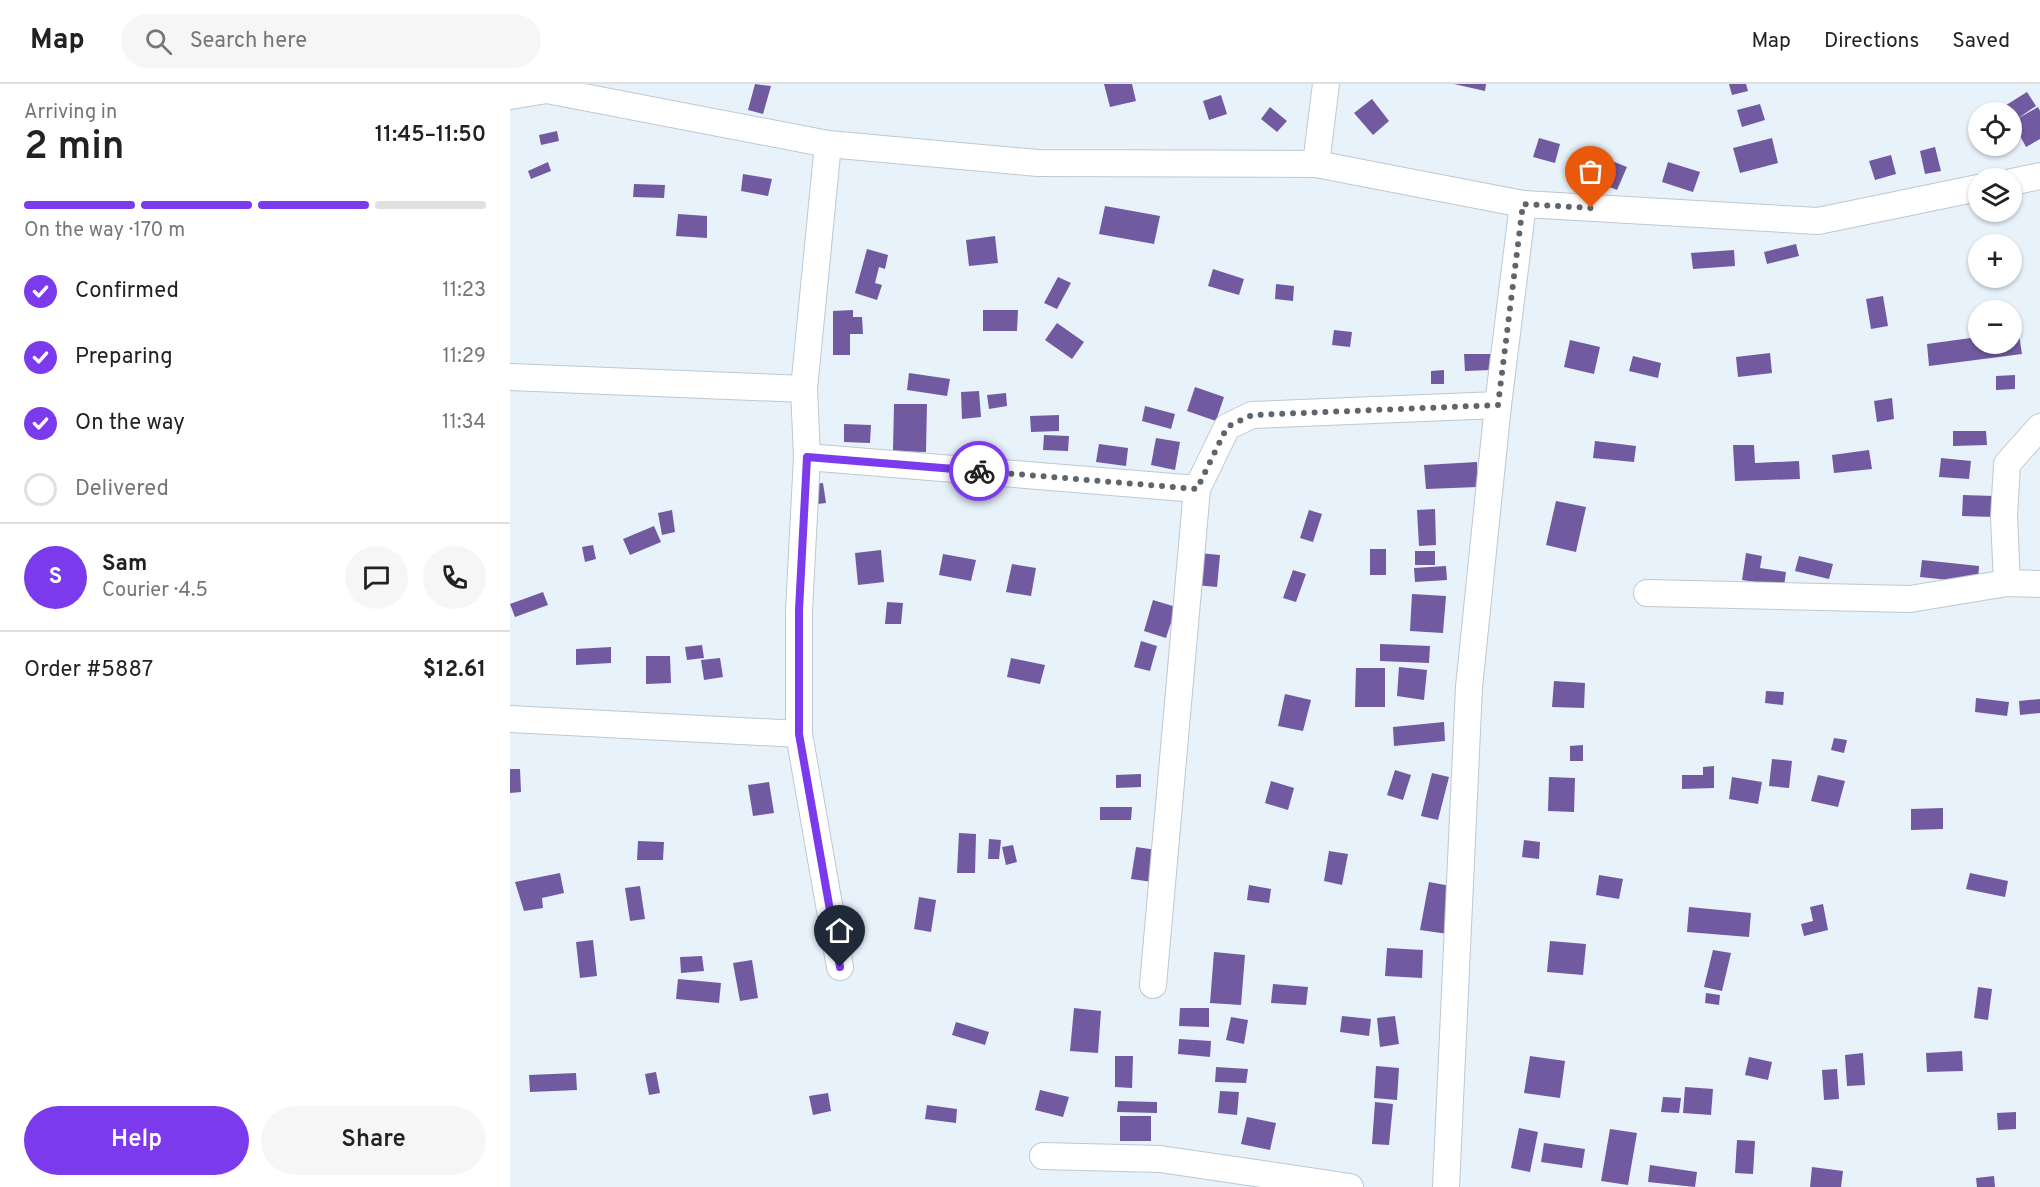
<!DOCTYPE html>
<meta charset="utf-8">
<style>
:root{--surface:#fff;--page:#f6f6f6;--text:#222;--muted:#767676;--line:#e0e0e0;--accent:#7c3aed}
body{margin:0;font-family:Overpass,sans-serif;background:var(--page);color:var(--text);height:100vh;display:flex;flex-direction:column;font-size:22px;white-space:nowrap}
*{box-sizing:border-box;margin:0}
p{font-size:20px;color:var(--muted)}
.icon{flex:none;width:33px;height:33px;fill:none;stroke:currentColor;stroke-width:2;stroke-linecap:round;stroke-linejoin:round}
.map{position:relative;flex:1;overflow:hidden}
.drawer{display:flex;flex-direction:column;background:var(--surface);width:510px}
.drawer>*{flex:none}
.fabs{position:absolute;left:1458px;top:18px;display:grid;gap:12px}
.fabs a{display:grid;place-items:center;width:54px;height:54px;border-radius:50%;background:var(--surface);box-shadow:0 2px 4px #0004;font-size:30px}
.pin{position:absolute;display:grid;place-items:center;width:51px;height:51px;color:#fff;margin:-62px -26px;border-radius:50% 50% 50% 0;rotate:-45deg;box-shadow:0 0 6px #0007}
.pin .icon{rotate:45deg}
.courier{position:absolute;display:grid;place-items:center;width:60px;height:60px;margin:-30px;border:4px solid #7c3aed;border-radius:50%;background:#fff;color:#222;box-shadow:0 2px 8px #0007}
.summary em{font-style:normal;font-weight:600}
.summary div{display:flex;flex-direction:column-reverse}
.summary{display:flex;align-items:center;justify-content:space-between;height:102px;padding:0 24px}
h1{font-size:39px;font-weight:600;line-height:45px}
.bar{display:grid;grid-template-columns:repeat(4,1fr);gap:9px 6px;align-content:center;height:72px;padding:0 24px}
.bar i{height:8px;border-radius:4px;background:var(--line)}
.bar .current{background:var(--accent)}
.bar p{grid-column:span 4}
.line{display:flex;align-items:center;gap:15px;padding:0 24px;border-top:2px solid var(--line)}
.line div{flex:1}
.round{display:grid;place-items:center;flex:none;width:63px;height:63px;border-radius:32px;background:var(--page)}
ol{padding:0 24px;list-style:none}
li{display:flex;align-items:center;gap:18px;height:66px}
li p{margin-inline-start:auto}
li .icon{padding:6px;border-radius:50%;background:var(--accent);color:#fff;stroke-width:4}
li:last-child{color:var(--muted)}
li i{width:33px;height:33px;border:3px solid var(--line);border-radius:50%}
.action{display:flex;gap:12px;margin-top:auto;padding:12px 24px}
.action a{flex:1;height:69px;border-radius:36px;background:var(--accent);color:#fff;font-size:24px;font-weight:600;line-height:69px;text-align:center}
.action a+a{background:var(--page);color:var(--text)}
header{display:flex;align-items:center;gap:36px;box-sizing:border-box;height:84px;padding:0 30px;background:var(--surface);border-bottom:2px solid var(--line)}
header strong{font-size:28px}
nav{display:flex;gap:33px;margin-inline-start:auto;font-size:21px}
.search{width:420px;height:54px;background:var(--page);display:flex;align-items:center;gap:15px;box-sizing:border-box;padding:0 21px;border-radius:33px;color:var(--muted);font-size:22px}
main{display:flex;flex:1;min-height:0}
.map>svg:first-child{display:block}
.building{fill:#715aa0}
.lines{fill:none;stroke-linecap:round;stroke-linejoin:round}
.minor-casing{stroke:#bfc8d1;stroke-width:28}
.minor{stroke:#fff;stroke-width:26}
.done{stroke:#5f656a;stroke-width:6;stroke-dasharray:0 10.8}
.route{stroke:#7c3aed;stroke-width:8}
</style>
<header>
<strong>Map</strong>
<div class="search"><svg class="icon" aria-label="search" viewBox="0 0 24 24"><circle cx="10" cy="10" r="6"/><path d="M15 15l6 6"/></svg>Search here</div>
<nav><a>Map</a><a>Directions</a><a>Saved</a></nav>
</header>
<main>
<section class="drawer">
<div class="summary"><div><h1>2 min</h1><p>Arriving in</p></div><em>11:45–11:50</em></div>
<div class="bar"><i class="current"></i><i class="current"></i><i class="current"></i><i></i><p>On the way · 170 m</p></div>
<ol>
<li><svg class="icon" aria-label="check" viewBox="0 0 24 24"><path d="M5 12l5 5 9-10"/></svg>Confirmed<p>11:23</p></li>
<li><svg class="icon" aria-label="check" viewBox="0 0 24 24"><path d="M5 12l5 5 9-10"/></svg>Preparing<p>11:29</p></li>
<li><svg class="icon" aria-label="check" viewBox="0 0 24 24"><path d="M5 12l5 5 9-10"/></svg>On the way<p>11:34</p></li>
<li><i></i>Delivered</li>
</ol>
<div class="line" style="height:108px"><b class="round" style="background:var(--accent);color:#fff">S</b><div><b>Sam</b><p>Courier · 4.5</p></div><a class="round"><svg class="icon" aria-label="chat" viewBox="0 0 24 24"><path d="M4 5h16v11H9l-5 4z"/></svg></a><a class="round"><svg class="icon" aria-label="phone" viewBox="0 0 24 24"><path d="M5 4h4l2 5-3 2q2 4 5 5l2-3 5 2v4C11 20 4 13 5 4z"/></svg></a></div>
<div class="line" style="height:78px"><div>Order #5887</div><b>$12.61</b></div>
<div class="action"><a>Help</a><a>Share</a></div>
</section>
<div class="map">
<svg width="1530" height="1103" viewBox="0 0 1530 1103">
<rect width="100%" height="100%" fill="#e8f2fb"/>
<g class="building">
<path d="M245,0L261,2L253,30L238,26Z"/>
<path d="M594,0H622L626,17L600,23Z"/>
<path d="M944,0H976L975,7Z"/>
<path d="M1219,0H1236L1238,7L1222,11Z"/>
<path d="M1517,8L1526,22L1507,35L1528,23L1530,27V55L1516,63L1502,37V28H1485Z"/>
<path d="M711,11L717,30L699,36L693,17Z"/>
<path d="M862,15L879,37L863,51L844,29Z"/>
<path d="M1250,20L1255,36L1232,43L1227,26Z"/>
<path d="M760,23L777,37L767,48L751,35Z"/>
<path d="M47,47L49,57L31,61L29,51Z"/>
<path d="M1029,54L1050,60L1045,79L1023,73Z"/>
<path d="M1262,54L1268,79L1230,89L1223,64Z"/>
<path d="M1425,63L1431,87L1415,90L1410,67Z"/>
<path d="M1381,71L1386,90L1365,96L1359,77Z"/>
<path d="M1102,77L1117,83L1107,106L1092,100Z"/>
<path d="M38,78L41,87L21,95L18,87Z"/>
<path d="M1158,78L1190,88L1183,108L1152,98Z"/>
<path d="M233,90L262,95L258,112L231,107Z"/>
<path d="M124,100L155,101L154,114L123,113Z"/>
<path d="M595,122L650,132L644,160L589,150Z"/>
<path d="M168,130L197,132V154L166,152Z"/>
<path d="M485,152L488,179L459,182L456,156Z"/>
<path d="M1286,160L1289,172L1257,180L1254,168Z"/>
<path d="M357,165L378,171L375,185L369,183L365,199L372,201L367,216L345,209Z"/>
<path d="M1224,166L1225,182L1183,185L1181,169Z"/>
<path d="M703,185L734,195L729,211L698,202Z"/>
<path d="M548,193L561,199L547,225L534,219Z"/>
<path d="M766,200L784,202L783,217L765,215Z"/>
<path d="M1373,212L1378,242L1361,245L1356,215Z"/>
<path d="M343,226V233H352L353,250H340V271H323V227Z"/>
<path d="M473,226H508L507,247H473Z"/>
<path d="M1507,238L1512,270L1419,282L1417,260L1468,253V260H1502V239Z"/>
<path d="M547,239L574,258L562,275L535,256Z"/>
<path d="M824,246L842,248L840,263L822,261Z"/>
<path d="M1060,256L1090,263L1084,290L1054,283Z"/>
<path d="M1260,269L1262,289L1228,293L1226,273Z"/>
<path d="M954,270H981V286L955,287Z"/>
<path d="M1123,272L1151,279L1148,294L1119,287Z"/>
<path d="M934,286V300H921V287Z"/>
<path d="M399,289L440,295L437,312L397,306Z"/>
<path d="M1505,291V305L1486,306V292Z"/>
<path d="M685,303L714,313L706,337L677,327Z"/>
<path d="M469,307L471,333L452,335L451,308Z"/>
<path d="M496,309L497,322L479,325L477,311Z"/>
<path d="M1382,314L1384,335L1367,338L1364,317Z"/>
<path d="M384,320H417L416,368L383,367Z"/>
<path d="M635,322L665,330L661,345L632,337Z"/>
<path d="M549,331V347L521,348L520,332Z"/>
<path d="M334,340L361,341L360,359L334,358Z"/>
<path d="M1443,347H1476L1477,361L1443,362Z"/>
<path d="M534,351L559,352L558,367L533,366Z"/>
<path d="M646,354L670,358L665,386L641,381Z"/>
<path d="M1085,357L1126,362L1124,378L1083,374Z"/>
<path d="M589,360L618,364L616,382L586,378Z"/>
<path d="M1223,361H1244L1245,379L1289,377L1290,395L1225,397Z"/>
<path d="M1359,366L1362,385L1324,389L1322,371Z"/>
<path d="M1431,374L1461,377L1459,395L1429,393Z"/>
<path d="M967,378L968,403L916,405L914,381Z"/>
<path d="M313,399L316,419L299,421L296,401Z"/>
<path d="M1453,411L1484,412L1483,433L1452,432Z"/>
<path d="M1046,417L1076,423L1066,468L1036,461Z"/>
<path d="M925,425L926,461L909,462L907,426Z"/>
<path d="M162,426L165,448L152,451L148,429Z"/>
<path d="M799,426L812,430L803,458L790,454Z"/>
<path d="M144,442L151,458L120,471L113,455Z"/>
<path d="M83,461L86,475L75,478L72,463Z"/>
<rect x="860" y="465" width="16" height="26"/>
<path d="M371,466L374,498L348,501L345,469Z"/>
<rect x="905" y="467" width="20" height="14"/>
<path d="M689,469L710,471L707,503L685,501Z"/>
<path d="M1236,469L1252,472L1250,484L1276,488L1274,502L1232,496Z"/>
<path d="M433,470L466,476L461,497L429,491Z"/>
<path d="M1289,472L1323,480L1319,495L1285,487Z"/>
<path d="M1412,476L1469,482L1468,499L1410,493Z"/>
<path d="M502,480L526,484L521,512L496,508Z"/>
<path d="M936,482L937,496L905,498L904,484Z"/>
<path d="M783,486L796,490L786,518L773,514Z"/>
<path d="M33,508L38,521L5,533L0,520Z"/>
<path d="M902,510L936,512L933,549L900,547Z"/>
<path d="M643,516L666,523L656,554L634,547Z"/>
<path d="M377,518L393,519L391,540H375Z"/>
<path d="M631,557L647,562L640,587L624,583Z"/>
<path d="M870,560L920,562L919,579L870,577Z"/>
<path d="M192,561L194,574L177,576L175,563Z"/>
<path d="M101,563V579L66,581V565Z"/>
<path d="M136,572H160L161,599L136,600Z"/>
<path d="M210,574L213,593L194,596L191,576Z"/>
<path d="M501,574L535,581L530,600L497,593Z"/>
<path d="M889,583L917,586L914,616L887,612Z"/>
<path d="M846,584H875V623H845Z"/>
<path d="M1044,597L1075,599L1074,624L1042,623Z"/>
<path d="M1256,607L1274,608L1273,621L1255,619Z"/>
<path d="M775,610L801,616L793,647L768,642Z"/>
<path d="M1466,614L1499,618L1497,632L1465,628Z"/>
<path d="M1530,615V629L1510,631L1509,617Z"/>
<path d="M934,638L935,657L884,662L883,643Z"/>
<path d="M1324,654L1337,656L1334,669L1321,666Z"/>
<path d="M1073,661V677H1060V662Z"/>
<path d="M1262,675L1282,677L1279,704L1259,702Z"/>
<path d="M1204,682V704L1172,705V691H1193V683Z"/>
<path d="M0,685H10L11,708L0,709Z"/>
<path d="M885,686L901,691L893,716L877,711Z"/>
<path d="M922,689L939,693L928,736L911,732Z"/>
<path d="M631,690V703L606,704V691Z"/>
<path d="M1308,691L1335,697L1328,723L1301,717Z"/>
<path d="M1039,693L1065,694L1064,728L1038,727Z"/>
<path d="M1222,693L1252,698L1248,720L1219,715Z"/>
<path d="M761,697L784,704L778,726L755,719Z"/>
<path d="M259,698L264,729L243,732L238,701Z"/>
<path d="M590,723H622L621,736H590Z"/>
<path d="M1433,724V745L1401,746V725Z"/>
<path d="M449,749L466,750L465,789H447Z"/>
<path d="M479,755L491,756L489,775H478Z"/>
<path d="M1014,756L1030,758L1029,775L1012,773Z"/>
<path d="M128,757L154,758L153,776H127Z"/>
<path d="M503,761L507,778L496,781L492,763Z"/>
<path d="M626,763L647,766L643,798L621,795Z"/>
<path d="M819,767L838,770L832,801L814,797Z"/>
<path d="M50,789L54,809L32,814L33,824L14,827L5,798Z"/>
<path d="M1460,789L1498,797L1495,813L1456,805Z"/>
<path d="M1089,791L1113,795L1109,815L1086,811Z"/>
<path d="M919,798L946,803L938,850L910,846Z"/>
<path d="M739,801L761,805L759,819L737,816Z"/>
<path d="M130,802L135,835L120,837L115,804Z"/>
<path d="M409,813L426,816L421,848L404,845Z"/>
<path d="M1313,820L1318,846L1294,852L1291,840L1303,837L1300,823Z"/>
<path d="M1179,823L1241,829L1239,853L1177,848Z"/>
<path d="M83,856L87,892L70,894L66,858Z"/>
<path d="M1040,857L1076,860L1073,891L1037,888Z"/>
<path d="M877,864L913,866L912,894L875,892Z"/>
<path d="M1203,866L1221,869L1212,907L1194,903Z"/>
<path d="M704,868L735,871L731,921L700,919Z"/>
<path d="M192,872L194,887L171,889L170,873Z"/>
<path d="M242,876L248,914L230,917L223,879Z"/>
<path d="M168,895L211,899L209,919L166,915Z"/>
<path d="M763,900L798,903L796,921L761,919Z"/>
<path d="M1468,903L1482,905L1478,936L1464,934Z"/>
<path d="M1196,909L1210,911L1209,921L1195,919Z"/>
<path d="M564,924L591,927L588,969L560,967Z"/>
<path d="M670,924H699V943L669,942Z"/>
<path d="M832,932L861,935L859,952L830,948Z"/>
<path d="M885,932L889,960L870,963L867,934Z"/>
<path d="M721,933L738,936L734,960L716,956Z"/>
<path d="M446,938L479,948L475,961L442,951Z"/>
<path d="M669,955L701,957L700,973L668,970Z"/>
<path d="M1452,967L1453,987L1417,988L1416,969Z"/>
<path d="M1353,969L1355,1001L1337,1002L1335,971Z"/>
<path d="M605,972H623L622,1004L605,1003Z"/>
<path d="M1020,972L1055,977L1050,1014L1014,1009Z"/>
<path d="M1239,973L1262,978L1258,996L1235,991Z"/>
<path d="M866,982L889,984L887,1016L864,1014Z"/>
<path d="M706,983L738,985L736,999L705,998Z"/>
<path d="M1327,985L1329,1015L1314,1016L1312,986Z"/>
<path d="M146,988L150,1009L139,1011L135,990Z"/>
<path d="M66,989L67,1006L20,1008L19,991Z"/>
<path d="M1175,1003L1203,1005L1201,1031L1173,1029Z"/>
<path d="M530,1006L559,1013L553,1033L525,1026Z"/>
<path d="M710,1007L729,1008L727,1031L708,1029Z"/>
<path d="M318,1009L321,1027L303,1031L299,1012Z"/>
<path d="M1153,1013L1171,1014L1169,1029L1151,1028Z"/>
<path d="M608,1017L647,1018V1029L607,1028Z"/>
<path d="M865,1018L883,1020L879,1061L862,1060Z"/>
<path d="M417,1021L447,1025L446,1039L415,1035Z"/>
<path d="M1506,1028V1045L1488,1046L1487,1029Z"/>
<rect x="610" y="1032" width="31" height="25"/>
<path d="M737,1033L766,1039L760,1066L731,1060Z"/>
<path d="M1009,1044L1028,1048L1020,1088L1001,1084Z"/>
<path d="M1100,1045L1127,1049L1118,1101L1091,1097Z"/>
<path d="M1227,1056L1245,1057L1243,1090L1225,1089Z"/>
<path d="M1034,1059L1075,1065L1072,1084L1031,1078Z"/>
<path d="M1140,1081L1187,1088L1185,1103L1138,1098Z"/>
<path d="M1302,1083L1333,1087L1331,1103H1300Z"/>
<path d="M1484,1092L1485,1103H1467L1466,1094Z"/>
</g>
<g class="lines">
<defs>
<g id="minor">
<path d="M0,12L37,6L318,60L528,79L806,80L1013,120L1308,137L1468,104"/>
<path d="M318,60L294,305L297,373L289,527V650L330,883"/>
<path d="M806,80L816,0"/>
<path d="M1502,98L1530,92"/>
<path d="M0,293L294,305"/>
<path d="M297,373L687,405"/>
<path d="M1497,499L1494,433L1497,380L1530,343"/>
<path d="M1137,509L1400,515L1497,499L1530,500"/>
<path d="M0,635L289,650"/>
<path d="M643,901L687,405L717,343L742,331L988,321"/>
<path d="M533,1072L650,1075L840,1103"/>
<path d="M936,1103L959,603L988,321L1013,120"/>
</g>
</defs>
<use href="#minor" class="minor-casing"/>
<use href="#minor" class="minor"/>
</g>
<g class="lines">
<path class="done" d="M469,387L687,405L717,343L742,331L988,321L1013,120L1081,124"/>
<path class="route" d="M330,883L289,650V526L297,373L469,387"/>
</g>
</svg>
<div class="fabs">
<a><svg class="icon" aria-label="locate" viewBox="0 0 24 24"><circle cx="12" cy="12" r="6"/><path d="M12 2v4M12 18v4M2 12h4M18 12h4"/></svg></a>
<a><svg class="icon" aria-label="layers" viewBox="0 0 24 24"><path d="M12 4l9 5-9 5-9-5zM3 14l9 5 9-5"/></svg></a>
<a>+</a>
<a>−</a>
</div>
<div class="pin" style="left:1081px;top:124px;background:#ea580c"><svg class="icon" aria-label="bag" viewBox="0 0 24 24"><path d="M5 8h14l-1 12H6zM9 8a3 3 0 0 1 6 0"/></svg></div>
<div class="pin" style="left:330px;top:883px;background:#1f2937"><svg class="icon" aria-label="home" viewBox="0 0 24 24"><path d="M3 11l9-7 9 7M6 9v11h12V9"/></svg></div>
<div class="courier" style="left:469px;top:387px"><svg class="icon" aria-label="bike" viewBox="0 0 24 24"><circle cx="6" cy="16" r="4"/><circle cx="18" cy="16" r="4"/><path d="M6 16l4-8h5l3 8M10 8l3 8H6M13 5h3"/></svg></div>
</div>
</main>
